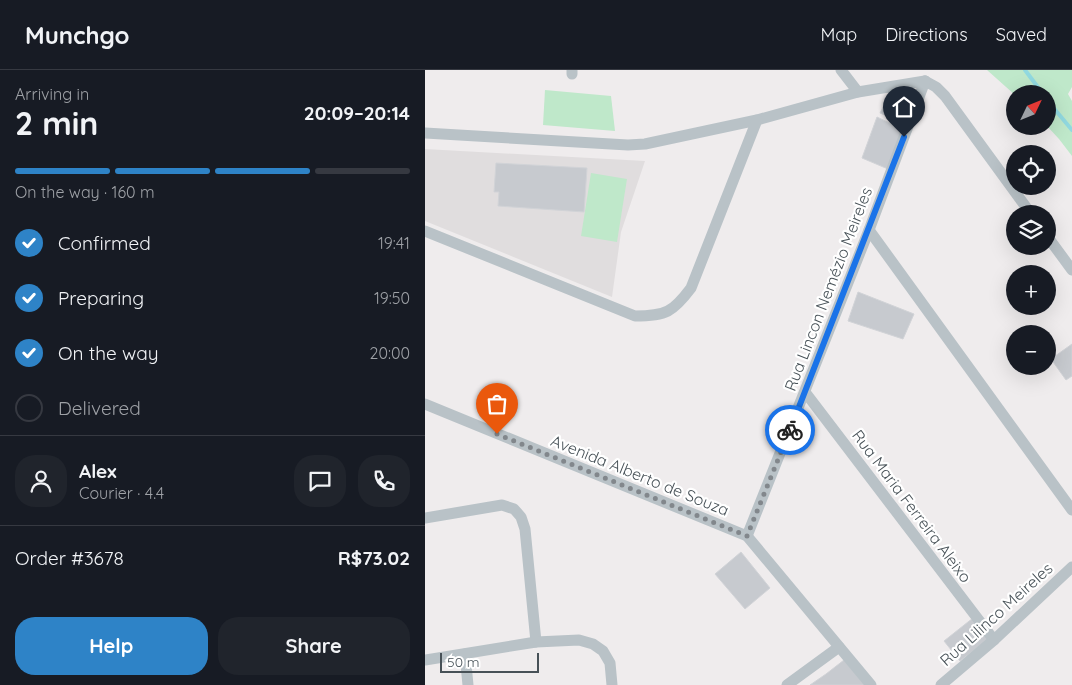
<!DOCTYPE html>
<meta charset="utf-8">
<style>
:root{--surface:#171b24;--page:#20242c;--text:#f1f3f6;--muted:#9ea1a6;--line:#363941;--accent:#2e83c7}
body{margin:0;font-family:Quicksand,sans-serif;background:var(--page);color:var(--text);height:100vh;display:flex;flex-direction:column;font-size:19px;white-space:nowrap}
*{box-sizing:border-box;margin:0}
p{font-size:16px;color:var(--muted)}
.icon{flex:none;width:28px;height:28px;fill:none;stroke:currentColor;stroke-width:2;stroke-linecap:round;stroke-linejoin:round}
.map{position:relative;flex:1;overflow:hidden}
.details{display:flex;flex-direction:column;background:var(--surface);width:425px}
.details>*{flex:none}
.needle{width:32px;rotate:47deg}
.fabs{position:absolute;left:581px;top:15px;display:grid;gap:10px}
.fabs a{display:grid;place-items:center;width:50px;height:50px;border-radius:50%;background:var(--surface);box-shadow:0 5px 20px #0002;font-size:25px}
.scale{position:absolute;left:15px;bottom:12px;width:99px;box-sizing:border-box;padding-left:5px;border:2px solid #475157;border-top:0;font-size:14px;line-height:18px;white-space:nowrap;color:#475157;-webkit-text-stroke:4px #fff;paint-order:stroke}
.pin{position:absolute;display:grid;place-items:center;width:42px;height:42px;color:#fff;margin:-51px -21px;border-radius:50% 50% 50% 0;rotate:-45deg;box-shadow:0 0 5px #0007}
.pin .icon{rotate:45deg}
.courier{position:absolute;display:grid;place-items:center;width:50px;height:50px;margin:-25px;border:4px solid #1a73e8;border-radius:50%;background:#fff;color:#222;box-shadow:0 1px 6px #0007}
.headline em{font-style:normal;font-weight:700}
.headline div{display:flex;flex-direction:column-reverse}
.headline{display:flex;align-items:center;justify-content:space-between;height:85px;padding:0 15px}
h1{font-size:32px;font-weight:700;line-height:38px}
.bar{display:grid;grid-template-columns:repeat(4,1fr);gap:8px 5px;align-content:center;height:60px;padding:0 15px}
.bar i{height:6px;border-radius:4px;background:var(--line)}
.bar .current{background:var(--accent)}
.bar p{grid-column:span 4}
.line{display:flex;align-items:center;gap:12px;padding:0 15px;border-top:1px solid var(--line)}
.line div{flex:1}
.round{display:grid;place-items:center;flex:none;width:52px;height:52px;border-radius:20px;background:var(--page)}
ol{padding:0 15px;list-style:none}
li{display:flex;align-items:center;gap:15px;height:55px}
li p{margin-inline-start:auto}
li .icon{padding:5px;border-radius:50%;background:var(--accent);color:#fff;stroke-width:4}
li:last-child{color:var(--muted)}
li i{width:28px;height:28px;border:2px solid var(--line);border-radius:50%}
.primary-button{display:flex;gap:10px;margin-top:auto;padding:10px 15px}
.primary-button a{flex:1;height:58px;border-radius:20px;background:var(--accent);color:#fff;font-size:20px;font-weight:700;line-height:58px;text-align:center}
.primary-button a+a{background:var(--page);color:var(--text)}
header{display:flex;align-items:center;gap:30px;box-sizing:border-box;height:70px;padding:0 25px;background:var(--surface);border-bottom:1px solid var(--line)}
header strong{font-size:24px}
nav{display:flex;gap:28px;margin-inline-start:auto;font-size:18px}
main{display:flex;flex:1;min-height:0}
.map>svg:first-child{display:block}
.education{fill:#e0ddde}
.green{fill:#bfe8ca}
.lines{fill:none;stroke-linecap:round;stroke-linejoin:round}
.stream{stroke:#91d9e0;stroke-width:4}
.building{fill:#c7cacf;stroke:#d1d3d7}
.street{stroke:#b9c2c7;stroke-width:11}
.done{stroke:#82878c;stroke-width:5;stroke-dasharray:0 9}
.route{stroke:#1a73e8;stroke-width:6}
.labels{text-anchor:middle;stroke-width:4.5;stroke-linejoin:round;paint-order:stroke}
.street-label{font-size:16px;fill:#475157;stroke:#fff}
</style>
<header>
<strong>Munchgo</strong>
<nav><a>Map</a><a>Directions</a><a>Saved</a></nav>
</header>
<main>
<section class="details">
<div class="headline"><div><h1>2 min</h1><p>Arriving in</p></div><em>20:09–20:14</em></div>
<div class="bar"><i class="current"></i><i class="current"></i><i class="current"></i><i></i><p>On the way · 160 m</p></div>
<ol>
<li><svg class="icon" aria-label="check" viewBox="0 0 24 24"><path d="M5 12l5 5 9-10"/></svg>Confirmed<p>19:41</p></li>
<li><svg class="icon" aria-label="check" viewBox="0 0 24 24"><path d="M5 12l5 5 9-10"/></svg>Preparing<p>19:50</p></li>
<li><svg class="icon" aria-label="check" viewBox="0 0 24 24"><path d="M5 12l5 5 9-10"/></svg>On the way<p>20:00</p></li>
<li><i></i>Delivered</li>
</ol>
<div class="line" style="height:90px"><a class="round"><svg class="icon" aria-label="person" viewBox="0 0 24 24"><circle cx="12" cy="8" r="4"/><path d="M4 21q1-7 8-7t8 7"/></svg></a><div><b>Alex</b><p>Courier · 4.4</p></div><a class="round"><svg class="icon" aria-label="chat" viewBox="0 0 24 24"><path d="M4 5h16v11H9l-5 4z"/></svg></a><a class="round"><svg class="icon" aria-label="phone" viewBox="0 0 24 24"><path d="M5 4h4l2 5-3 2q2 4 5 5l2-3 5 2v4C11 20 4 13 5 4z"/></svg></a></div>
<div class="line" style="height:65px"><div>Order #3678</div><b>R$73.02</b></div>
<div class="primary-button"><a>Help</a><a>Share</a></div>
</section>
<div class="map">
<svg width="647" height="615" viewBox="0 0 647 615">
<rect width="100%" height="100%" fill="#efeced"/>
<path class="education" d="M0,79L220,91L196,162L187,227L0,151Z"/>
<g class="green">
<path d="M562,0H647V17L643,24L647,31V86L634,69L622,56V24H590V25Z"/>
<path d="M120,20L186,26L190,61L118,55Z"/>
<path d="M166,103L202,109L192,172L156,166Z"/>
</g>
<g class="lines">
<g class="stream">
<path d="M600,0L618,24"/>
<path d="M622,30L647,60"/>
</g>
</g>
<g class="building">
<path d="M493,21L481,54L455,43L465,24Z"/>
<path d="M452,47L477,59L463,99L437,88Z"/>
<path d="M71,93L162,98L159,142L73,136L74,122H69Z"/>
<path d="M433,222L489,244L478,269L423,251Z"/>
<path d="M647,274V306L641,310L626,289Z"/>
<path d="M316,482L345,518L320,539L290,504Z"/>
<path d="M548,548L564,569L535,591L519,571Z"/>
<path d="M419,590L440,615H385L401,604Z"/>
</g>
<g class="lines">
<g class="street">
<path d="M147,0V4"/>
<path d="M416,0L433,22"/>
<path d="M500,11L511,17L520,26L606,144"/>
<path d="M0,63L203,75L220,74L332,50L433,22L500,11"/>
<path d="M444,160L647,440"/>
<path d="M0,161L210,246C241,246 248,242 266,218L332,50"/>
<path d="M622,166L647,200"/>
<path d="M380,322L569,570"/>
<path d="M0,334L322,466L446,615"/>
<path d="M0,448L77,435L89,439L96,447L100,459L111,572"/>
<path d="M322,466L444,160L500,11"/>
<path d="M40,584L43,615"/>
<path d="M0,590L111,572L154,570L168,574L178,581L185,593L187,615"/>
<path d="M362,615L414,577"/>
<path d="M516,615L569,570L647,497"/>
</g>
</g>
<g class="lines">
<path class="done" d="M72,364L322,466L365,360"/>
<path class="route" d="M365,360L479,67"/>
</g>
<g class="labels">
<g class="street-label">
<text transform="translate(403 219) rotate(-69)" y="6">Rua Lincon Nemézio Meireles</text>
<text transform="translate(215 405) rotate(22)" y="6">Avenida Alberto de Souza</text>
<text transform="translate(487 436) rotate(53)" y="6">Rua Maria Ferreira Aleixo</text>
<text transform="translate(571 544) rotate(-42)" y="6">Rua Lilinco Meireles</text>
</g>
</g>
</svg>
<div class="fabs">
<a><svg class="needle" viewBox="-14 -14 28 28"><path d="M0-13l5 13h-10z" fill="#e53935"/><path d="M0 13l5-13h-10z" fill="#9ea1a6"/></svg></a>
<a><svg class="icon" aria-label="locate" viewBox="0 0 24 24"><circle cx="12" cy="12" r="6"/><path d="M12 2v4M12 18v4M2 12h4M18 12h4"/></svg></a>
<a><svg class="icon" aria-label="layers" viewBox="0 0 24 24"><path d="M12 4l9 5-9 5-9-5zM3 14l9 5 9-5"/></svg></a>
<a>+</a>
<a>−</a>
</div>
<div class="scale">50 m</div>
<div class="pin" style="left:72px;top:364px;background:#ea580c"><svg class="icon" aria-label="bag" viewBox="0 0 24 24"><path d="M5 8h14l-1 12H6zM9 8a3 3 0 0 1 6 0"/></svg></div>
<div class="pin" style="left:479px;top:67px;background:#1f2937"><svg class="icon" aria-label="home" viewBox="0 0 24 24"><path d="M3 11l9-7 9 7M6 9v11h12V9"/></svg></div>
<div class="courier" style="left:365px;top:360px"><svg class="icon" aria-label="bike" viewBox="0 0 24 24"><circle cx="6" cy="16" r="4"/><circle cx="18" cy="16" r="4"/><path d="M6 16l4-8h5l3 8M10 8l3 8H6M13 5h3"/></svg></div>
</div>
</main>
